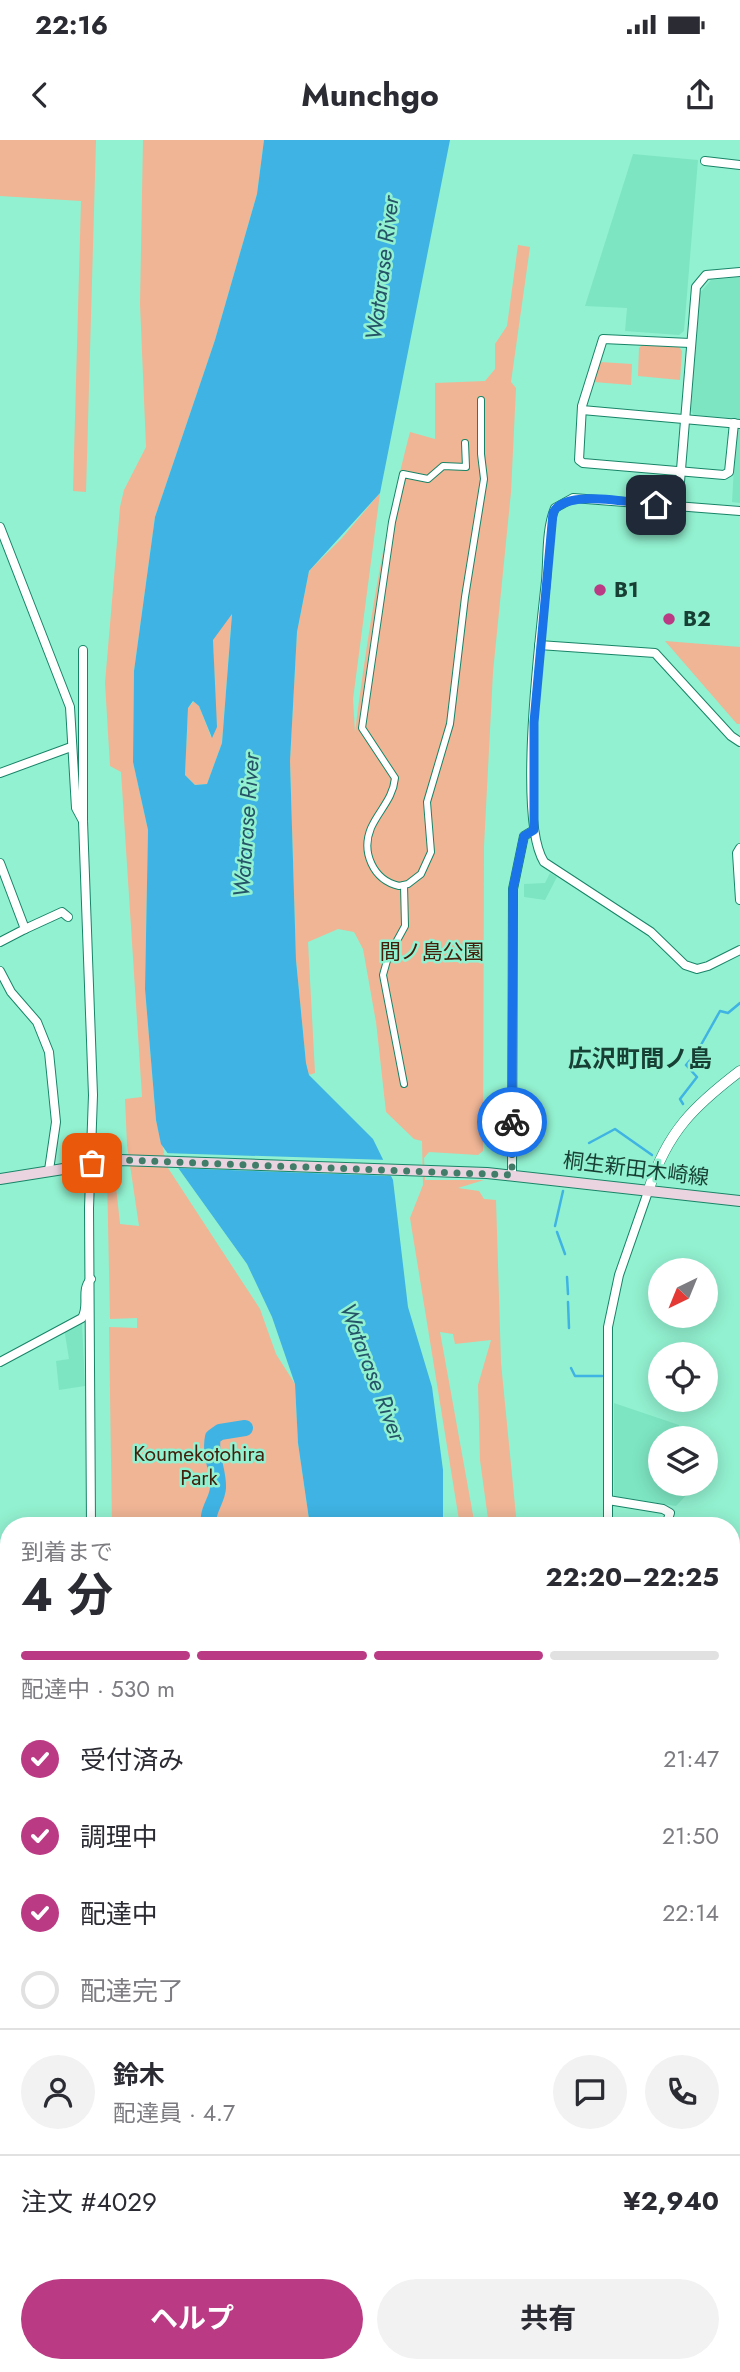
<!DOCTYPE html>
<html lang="ja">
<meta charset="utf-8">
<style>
:root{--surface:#fff;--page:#f2f2f3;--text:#2b2b33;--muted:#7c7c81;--line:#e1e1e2;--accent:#bb3a84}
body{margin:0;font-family:Jost,"Noto Sans JP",sans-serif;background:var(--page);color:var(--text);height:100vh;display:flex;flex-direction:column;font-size:26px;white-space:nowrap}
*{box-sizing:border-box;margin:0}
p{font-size:23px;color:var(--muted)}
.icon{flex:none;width:38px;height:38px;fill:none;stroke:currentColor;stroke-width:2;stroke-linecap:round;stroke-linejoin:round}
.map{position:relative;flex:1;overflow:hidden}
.side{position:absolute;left:0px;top:1377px;width:740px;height:856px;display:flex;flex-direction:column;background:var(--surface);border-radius:28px 28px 0 0;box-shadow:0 4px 18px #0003}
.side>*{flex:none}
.needle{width:46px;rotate:223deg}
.controls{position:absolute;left:648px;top:1118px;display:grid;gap:14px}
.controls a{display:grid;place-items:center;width:70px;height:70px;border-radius:50%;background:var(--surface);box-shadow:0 4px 18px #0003;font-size:35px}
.pin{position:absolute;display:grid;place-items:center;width:60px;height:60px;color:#fff;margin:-30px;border-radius:14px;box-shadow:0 4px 10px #0006}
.courier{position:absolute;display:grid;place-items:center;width:70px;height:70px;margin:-35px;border:5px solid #1a73e8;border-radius:50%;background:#fff;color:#222;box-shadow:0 2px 9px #0007}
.summary em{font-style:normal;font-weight:700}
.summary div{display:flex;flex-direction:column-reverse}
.summary{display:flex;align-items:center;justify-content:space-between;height:119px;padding:0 21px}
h1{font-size:46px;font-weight:700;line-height:52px}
.bar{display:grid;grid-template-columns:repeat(4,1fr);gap:10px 7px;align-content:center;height:84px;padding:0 21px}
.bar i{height:9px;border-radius:5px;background:var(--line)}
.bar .selected{background:var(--accent)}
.bar p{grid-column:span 4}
.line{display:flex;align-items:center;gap:18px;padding:0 21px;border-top:2px solid var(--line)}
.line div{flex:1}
.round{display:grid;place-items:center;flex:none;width:74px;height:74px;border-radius:37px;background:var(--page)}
ol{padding:0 21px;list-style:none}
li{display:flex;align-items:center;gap:21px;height:77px}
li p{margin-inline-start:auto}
li .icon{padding:7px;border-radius:50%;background:var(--accent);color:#fff;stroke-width:4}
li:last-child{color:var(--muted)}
li i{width:38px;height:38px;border:4px solid var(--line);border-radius:50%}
.primary-button{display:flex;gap:14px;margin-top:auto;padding:14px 21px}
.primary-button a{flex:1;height:80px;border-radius:42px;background:var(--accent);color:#fff;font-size:28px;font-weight:700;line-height:80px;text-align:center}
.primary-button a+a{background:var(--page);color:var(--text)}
.status{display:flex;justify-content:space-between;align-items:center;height:49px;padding:0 35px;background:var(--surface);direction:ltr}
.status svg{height:19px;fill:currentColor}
header{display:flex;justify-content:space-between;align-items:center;height:91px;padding:0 21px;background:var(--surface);font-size:32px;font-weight:700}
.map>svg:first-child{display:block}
.built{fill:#7de5c2}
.green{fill:#efb595}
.water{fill:#3fb3e3;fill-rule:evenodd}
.pier{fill:#92f1d0}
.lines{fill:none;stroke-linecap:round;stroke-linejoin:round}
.stream{stroke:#3fb3e3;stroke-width:2.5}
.river{stroke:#3fb3e3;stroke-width:16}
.pedestrian-casing{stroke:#188467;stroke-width:8}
.minor-casing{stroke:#188467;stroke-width:10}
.tertiary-casing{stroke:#188467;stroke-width:11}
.secondary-casing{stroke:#188467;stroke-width:12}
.pedestrian{stroke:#fff;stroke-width:6}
.minor{stroke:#fff;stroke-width:8}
.tertiary{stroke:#fff;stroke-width:10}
.secondary{stroke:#ead4df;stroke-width:10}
.done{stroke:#427d6a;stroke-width:7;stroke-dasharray:0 12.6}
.route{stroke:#1a73e8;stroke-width:9}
.poi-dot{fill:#bb3a84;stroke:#92f1d0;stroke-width:2.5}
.labels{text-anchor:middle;stroke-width:5;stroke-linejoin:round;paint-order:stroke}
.poi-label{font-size:21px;font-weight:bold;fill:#173f33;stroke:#92f1d0;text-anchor:start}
.park-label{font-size:21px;fill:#42200b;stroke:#92f1d0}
.street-label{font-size:21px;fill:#173f33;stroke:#92f1d0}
.water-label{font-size:23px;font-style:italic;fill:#255468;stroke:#92f1d0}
.quarter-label{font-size:24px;font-weight:bold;fill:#173f33;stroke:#92f1d0}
</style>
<div class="status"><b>22:16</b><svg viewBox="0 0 49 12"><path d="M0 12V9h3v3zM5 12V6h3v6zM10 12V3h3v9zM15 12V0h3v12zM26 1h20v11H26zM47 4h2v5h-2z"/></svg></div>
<header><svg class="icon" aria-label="back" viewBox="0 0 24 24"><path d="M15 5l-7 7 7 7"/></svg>Munchgo<svg class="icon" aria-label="share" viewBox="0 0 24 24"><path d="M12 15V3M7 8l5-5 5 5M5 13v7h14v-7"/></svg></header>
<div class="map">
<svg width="740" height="2232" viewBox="0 0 740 2232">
<rect width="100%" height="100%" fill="#92f1d0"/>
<g class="built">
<path d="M633,14L698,20L684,191L679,195L625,191L627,168L585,166Z"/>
<path d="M740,137V279L694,275L691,271L699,154L711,140Z"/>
<path d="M740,288V363L732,362L736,292Z"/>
<path d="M550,733L557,737L545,760L524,757V744L545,743Z"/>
<path d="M82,1183L85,1246L59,1250L56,1221L69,1219L64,1188Z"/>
<path d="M614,1263L679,1285L678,1298H660V1344H697L676,1366L614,1356Z"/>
<path d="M9,2148V2179L0,2208V2149Z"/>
</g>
<g class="green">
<path d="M0,0H96L86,352L73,351L81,61L0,56Z"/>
<path d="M143,0H264L257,54L215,200L155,377L134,531L133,622L148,690L145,849L156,980L168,1028L260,1169L276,1214L295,1244L298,1303L310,1386H112L109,1187L137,1188V1178L110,1179L107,1034L108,1028H114L120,1084L139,1086L127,1005L125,959L142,957L121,632L110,626L105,543L120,367L124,350L146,307L140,164Z"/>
<path d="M518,105L530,107L511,242L516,248L511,352L493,532L484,706L483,1011L478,1015L429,1012L424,1018L425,1040H484L458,1048L479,1051L484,1059L496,1060L501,1223L517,1386H489L480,1320L478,1245L491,1200L455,1204L453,1194L440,1192L475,1386H460L410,1078L423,1045L422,1001L414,999L386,972L376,882L363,809L354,792L338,789L308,802L315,933L309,935L306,923L296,820L290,620L297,492L309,431L342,398L380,353L353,559L355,592C368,491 384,391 410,292L435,299V243L485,241L495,229V204L507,186Z"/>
<path d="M643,204L679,207L682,211L680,240L638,236L639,208Z"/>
<path d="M600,222L632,224L631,245L594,242Z"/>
<path d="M232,472L222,603L207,644L195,645L185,635L188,568L194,561L199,566L211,597L215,553L213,499Z"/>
<path d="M665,501L740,507V584H737Z"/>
<path d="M291,2224H398L399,2232H295Z"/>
</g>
<g class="water">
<path d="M264,0H450L380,353L309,431L297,492L290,621L296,820L306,923L309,935L373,999L393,1040L408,1167L432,1247L443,1330V1386H310L298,1303L295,1244L272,1177L247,1124L161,1004L156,980L145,849L148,690L133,622L134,531L155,377L215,200L257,54ZM232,474L222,603L207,644L195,645L185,635L188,568L193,561L199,566L212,598L217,587L213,500Z"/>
<path d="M398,2224H512V2232H399Z"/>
</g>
<path class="pier" d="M163,1013L389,1020L395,1036L174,1028Z"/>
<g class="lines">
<g class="stream">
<path d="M683,964L680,959L697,937L686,925L697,912L720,871L728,873L740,863"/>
<path d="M589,1003L615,989L652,1015"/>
<path d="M572,1031L582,1012"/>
<path d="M555,1086L563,1051"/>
<path d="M557,1092L565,1114"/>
<path d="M567,1137L568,1154"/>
<path d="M568,1162L569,1188"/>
<path d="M571,1228L575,1236H602"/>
<path d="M0,1570L9,1593"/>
<path d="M732,1977L740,1982"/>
<path d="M6,2208L9,2193"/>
<path d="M725,2224L726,2232"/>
<path d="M4,2232L5,2214"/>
</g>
<path class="river" d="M210,1386C205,1372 217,1362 218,1348C219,1331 209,1315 213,1297L220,1292L245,1288"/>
<defs>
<g id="pedestrian">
<path d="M465,303L466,327L443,326L428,339L403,334L392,382L362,588L395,638C393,659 379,670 371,688C361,712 373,740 399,746L408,744L421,734L431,712L427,662L450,584L465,457L484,339L481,314V260"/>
<path d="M404,745L405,786L388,817L383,835L404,944"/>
</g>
<g id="minor">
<path d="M705,21L740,25"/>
<path d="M690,203L603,199L582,266L579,320L583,323L724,335L729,332L734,283"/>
<path d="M582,270L740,284"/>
<path d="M678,366L696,147L706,135L740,132"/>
<path d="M740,371L573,358L555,368C546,389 548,418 546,441C540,497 517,679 544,722L651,792L685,825L697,829L708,826L740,810"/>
<path d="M0,387L70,567L76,668L83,681"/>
<path d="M539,505L655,513L731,596L740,602"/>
<path d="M83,510V681L93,955L89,1068L91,1386"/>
<path d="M0,633L71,607"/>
<path d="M740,708L737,713L740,760"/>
<path d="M0,723L25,789L0,802"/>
<path d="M25,789L62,772L68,777"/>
<path d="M0,831L11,852L37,882L49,912L56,982L49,1030"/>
<path d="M512,1035L513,749L524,696L534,690"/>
<path d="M0,1222L82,1178C90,1165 80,1150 91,1139"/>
<path d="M608,1360L663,1369L670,1373L668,1379"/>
<path d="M608,1386V1187L619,1135L649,1049"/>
<path d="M732,1580L740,1578"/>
<path d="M0,1711L9,1708"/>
<path d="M0,1831L9,1828"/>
<path d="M0,1958L3,2005"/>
<path d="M732,1963L740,1961"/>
<path d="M0,2146L9,2145"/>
<path d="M233,2224V2232"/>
</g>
<g id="tertiary">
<path d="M649,1049C667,992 694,966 740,931"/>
<path d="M250,2224L251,2232"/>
<path d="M716,2224L717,2232"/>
</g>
<path id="secondary" d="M0,1039L120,1020L487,1033L740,1061"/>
</defs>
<use href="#pedestrian" class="pedestrian-casing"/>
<use href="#minor" class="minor-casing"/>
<use href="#tertiary" class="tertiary-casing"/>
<use href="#secondary" class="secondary-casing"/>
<use href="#pedestrian" class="pedestrian"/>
<use href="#minor" class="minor"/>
<use href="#tertiary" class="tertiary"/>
<use href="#secondary" class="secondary"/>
</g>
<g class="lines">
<path class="done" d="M92,1023L120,1020L512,1035V982"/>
<path class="route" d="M512,982L513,749L524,696L534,690V582L553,373C564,348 632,363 656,365"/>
</g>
<g class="poi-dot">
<circle cx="600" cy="450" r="7"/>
<circle cx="669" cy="479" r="7"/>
</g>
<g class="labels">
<g class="poi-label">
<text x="614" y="457">B1</text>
<text x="683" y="486">B2</text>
</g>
<g class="park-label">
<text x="432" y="819">間ノ島公園</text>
<text x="199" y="1321">Koumekotohira<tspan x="199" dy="24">Park</tspan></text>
</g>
<g class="street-label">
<text transform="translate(636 1029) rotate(7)" y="7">桐生新田木崎線</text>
</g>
<g class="water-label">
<text transform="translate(382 128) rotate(-83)" y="8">Watarase River</text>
<text transform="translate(246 685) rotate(-86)" y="8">Watarase River</text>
<text transform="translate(373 1232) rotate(69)" y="8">Watarase River</text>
</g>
<g class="quarter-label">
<text x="640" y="927">広沢町間ノ島</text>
</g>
</g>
</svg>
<div class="controls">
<a><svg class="needle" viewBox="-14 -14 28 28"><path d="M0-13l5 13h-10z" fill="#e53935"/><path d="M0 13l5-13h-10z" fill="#7c7c81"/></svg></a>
<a><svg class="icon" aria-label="locate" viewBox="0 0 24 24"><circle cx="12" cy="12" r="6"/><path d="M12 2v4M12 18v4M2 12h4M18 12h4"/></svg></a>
<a><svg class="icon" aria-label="layers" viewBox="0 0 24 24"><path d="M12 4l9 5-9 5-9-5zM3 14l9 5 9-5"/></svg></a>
</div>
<div class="pin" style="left:92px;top:1023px;background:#ea580c"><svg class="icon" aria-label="bag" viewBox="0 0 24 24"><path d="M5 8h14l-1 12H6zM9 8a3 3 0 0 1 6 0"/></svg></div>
<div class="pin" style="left:656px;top:365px;background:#1f2937"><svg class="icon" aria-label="home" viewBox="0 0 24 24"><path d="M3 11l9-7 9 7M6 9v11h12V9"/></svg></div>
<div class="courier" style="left:512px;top:982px"><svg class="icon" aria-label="bike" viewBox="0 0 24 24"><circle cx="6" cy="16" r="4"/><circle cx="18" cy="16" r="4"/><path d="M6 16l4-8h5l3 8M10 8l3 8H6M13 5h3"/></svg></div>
<section class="side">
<div class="summary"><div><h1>4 分</h1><p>到着まで</p></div><em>22:20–22:25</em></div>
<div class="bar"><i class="selected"></i><i class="selected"></i><i class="selected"></i><i></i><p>配達中 · 530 m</p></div>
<ol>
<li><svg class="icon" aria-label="check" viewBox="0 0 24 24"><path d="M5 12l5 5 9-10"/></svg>受付済み<p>21:47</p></li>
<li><svg class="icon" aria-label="check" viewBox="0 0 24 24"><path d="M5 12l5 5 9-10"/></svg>調理中<p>21:50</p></li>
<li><svg class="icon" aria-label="check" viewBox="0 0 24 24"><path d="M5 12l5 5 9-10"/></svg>配達中<p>22:14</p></li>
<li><i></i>配達完了</li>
</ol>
<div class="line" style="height:126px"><a class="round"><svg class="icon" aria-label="person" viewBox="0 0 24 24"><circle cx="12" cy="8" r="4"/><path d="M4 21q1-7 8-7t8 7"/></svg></a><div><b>鈴木</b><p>配達員 · 4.7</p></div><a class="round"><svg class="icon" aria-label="chat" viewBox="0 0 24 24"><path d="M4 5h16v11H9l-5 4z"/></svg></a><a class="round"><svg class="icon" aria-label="phone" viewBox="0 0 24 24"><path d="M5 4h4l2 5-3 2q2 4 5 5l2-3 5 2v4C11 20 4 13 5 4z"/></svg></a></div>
<div class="line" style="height:91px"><div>注文 #4029</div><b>¥2,940</b></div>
<div class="primary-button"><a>ヘルプ</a><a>共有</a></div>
</section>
</div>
